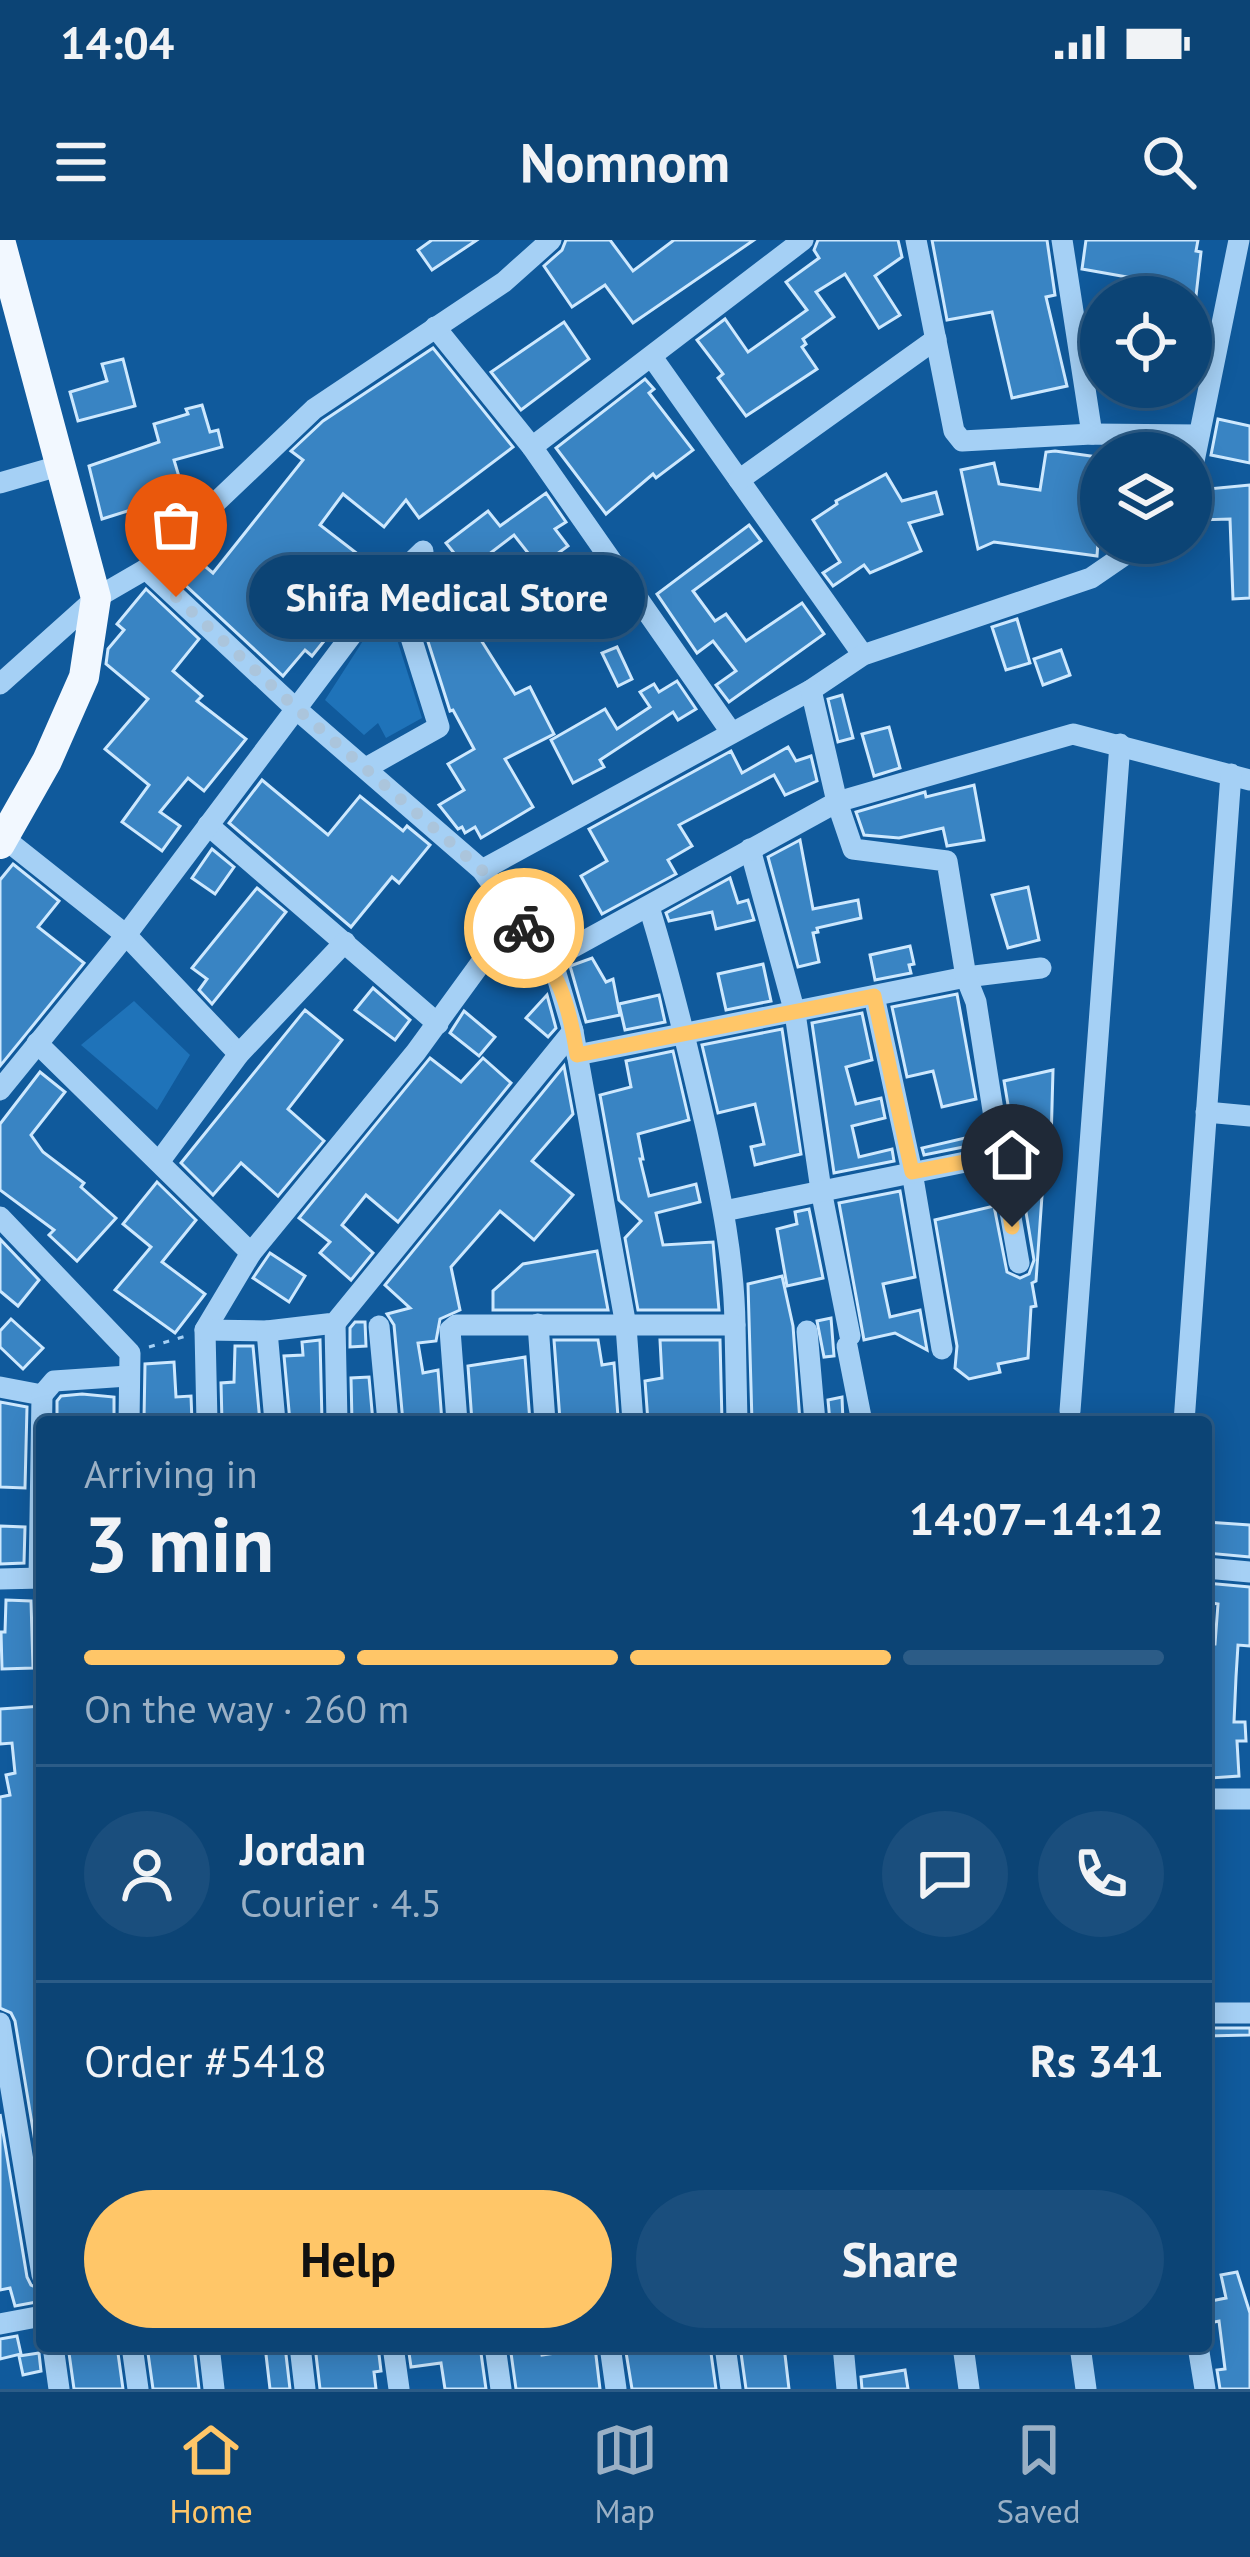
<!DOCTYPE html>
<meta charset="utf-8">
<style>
:root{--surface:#0c4475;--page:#1a4e7d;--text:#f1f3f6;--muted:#9ab0c5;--line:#2c5c87;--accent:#ffc668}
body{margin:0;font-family:"PT Sans",sans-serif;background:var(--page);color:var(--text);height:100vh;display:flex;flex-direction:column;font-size:45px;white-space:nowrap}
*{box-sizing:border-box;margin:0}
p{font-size:39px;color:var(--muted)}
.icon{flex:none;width:66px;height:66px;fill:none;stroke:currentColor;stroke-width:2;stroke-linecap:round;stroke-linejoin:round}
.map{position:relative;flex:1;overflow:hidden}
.side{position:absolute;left:36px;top:1176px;width:1176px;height:936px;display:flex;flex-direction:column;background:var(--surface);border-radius:12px;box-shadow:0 6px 30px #0003,0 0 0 3px var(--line)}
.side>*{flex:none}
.controls{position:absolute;left:1080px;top:36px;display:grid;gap:24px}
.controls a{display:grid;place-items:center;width:132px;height:132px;border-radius:50%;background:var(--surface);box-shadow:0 6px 30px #0003,0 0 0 3px var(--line);font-size:60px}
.pin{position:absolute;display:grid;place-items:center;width:102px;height:102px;color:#fff;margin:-123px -51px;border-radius:50% 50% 50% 0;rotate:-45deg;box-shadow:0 0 12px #0007}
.pin .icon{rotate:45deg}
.courier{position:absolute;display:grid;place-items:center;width:120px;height:120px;margin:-60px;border:9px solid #ffc668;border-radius:50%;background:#fff;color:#222;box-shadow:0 3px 15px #0007}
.bubble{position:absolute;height:84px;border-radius:42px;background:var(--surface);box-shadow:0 6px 30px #0003,0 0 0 3px var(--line);font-size:39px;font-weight:800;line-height:84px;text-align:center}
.overview em{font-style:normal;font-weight:800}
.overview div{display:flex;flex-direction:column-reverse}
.overview{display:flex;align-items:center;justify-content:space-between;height:204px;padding:0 48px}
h1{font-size:78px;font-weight:800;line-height:90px}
.bar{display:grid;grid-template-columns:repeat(4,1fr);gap:18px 12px;align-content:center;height:144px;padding:0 48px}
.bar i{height:15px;border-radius:9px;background:var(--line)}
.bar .selected{background:var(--accent)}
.bar p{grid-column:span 4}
.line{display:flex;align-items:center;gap:30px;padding:0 48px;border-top:3px solid var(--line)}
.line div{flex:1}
.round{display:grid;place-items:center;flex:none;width:126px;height:126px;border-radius:63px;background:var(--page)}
.action{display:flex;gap:24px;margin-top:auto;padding:24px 48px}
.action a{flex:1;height:138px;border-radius:72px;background:var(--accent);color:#111;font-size:48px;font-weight:800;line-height:138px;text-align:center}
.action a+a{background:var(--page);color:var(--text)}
.status{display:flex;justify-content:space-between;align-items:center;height:84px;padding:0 60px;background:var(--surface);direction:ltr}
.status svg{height:33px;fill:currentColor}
header{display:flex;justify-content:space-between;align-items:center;height:156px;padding:0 48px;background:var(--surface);font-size:54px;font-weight:800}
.dock{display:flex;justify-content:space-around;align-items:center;height:168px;border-top:3px solid var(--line);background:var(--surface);font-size:33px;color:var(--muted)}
.dock a{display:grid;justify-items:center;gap:6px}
.dock .selected{color:var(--accent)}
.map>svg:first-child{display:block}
.park{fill:#1f73b9}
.building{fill:#3984c3;stroke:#cde8fe;stroke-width:3}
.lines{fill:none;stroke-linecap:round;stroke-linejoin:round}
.path{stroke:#a5d0f5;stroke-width:3;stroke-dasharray:6 9;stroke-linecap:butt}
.minor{stroke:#a5d0f5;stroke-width:21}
.major{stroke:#f2f8ff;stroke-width:30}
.done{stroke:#abc5dc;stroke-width:12;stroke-dasharray:0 21.6}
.route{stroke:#ffc668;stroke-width:15}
</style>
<div class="status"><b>14:04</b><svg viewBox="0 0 49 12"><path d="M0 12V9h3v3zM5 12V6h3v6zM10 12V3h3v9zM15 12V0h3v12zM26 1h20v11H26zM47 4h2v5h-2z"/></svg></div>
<header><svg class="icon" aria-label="menu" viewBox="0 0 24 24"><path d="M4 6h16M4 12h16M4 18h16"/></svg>Nomnom<svg class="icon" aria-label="search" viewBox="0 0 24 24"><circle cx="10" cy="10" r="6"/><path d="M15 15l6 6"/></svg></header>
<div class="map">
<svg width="1250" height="2149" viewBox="0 0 1250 2149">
<rect width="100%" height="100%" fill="#105a9c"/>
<g class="park">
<path d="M386,365L422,478L386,498L378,483L364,495L325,460Z"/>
<path d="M134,761L190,815L157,870L81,805Z"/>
</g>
<g class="building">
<path d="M432,0H477L432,30L418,10Z"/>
<path d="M566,0H610L633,31L674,0H754L633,83L605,45L572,67L544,26L562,10Z"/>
<path d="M818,0H898L902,17L875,36L900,75L879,88L845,34L816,52L834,77L803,99L806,104L802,107L817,129L746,176L718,138L723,134L697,100L725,79L748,112L807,70L786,42L819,18L814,10Z"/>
<path d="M932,0H1047L1055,55L1046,57L1067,146L1012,158L992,72L947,80Z"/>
<path d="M1086,0H1198L1196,11L1201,12L1196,56L1171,54L1172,45L1082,29Z"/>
<path d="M564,82L589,119L521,170L491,132Z"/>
<path d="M433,108L513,207L419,278L406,260L384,287L343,254L320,285L372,325L347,357L352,361L330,389L332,391L312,416L305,410L283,436L168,329L187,311L213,333L303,220L291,211L323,181Z"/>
<path d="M123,119L135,166L78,181L70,152L107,141L102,124Z"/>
<path d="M645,139L654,149L649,153L693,210L656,238L653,234L606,274L556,208Z"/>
<path d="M202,165L210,192L218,190L222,207L174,220L183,250L168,254L169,258L102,279L89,226L159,202L154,184L188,174L186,169Z"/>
<path d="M1218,179L1250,186V223L1211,215Z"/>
<path d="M1055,211L1098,217L1091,258L1101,260L1097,316L994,302L978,309L961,230L994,223L999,244L1040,250L1046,212Z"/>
<path d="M886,234L902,261L936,252L942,274L909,283L921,311L870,333L864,325L833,346L823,333L840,322L813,280L837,264L836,261Z"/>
<path d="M1250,245V358L1233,359L1230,279L1198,280L1197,250Z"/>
<path d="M546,253L566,282L555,289L568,306L539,327L514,295L447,346L515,454L530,447L554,494L505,519L533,567L481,598L475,587L465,593L462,587L458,589L439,565L464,550L448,524L474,509L453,470L450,471L410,345L458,318L446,303L488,271L500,286Z"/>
<path d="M749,285L761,301L693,351L715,381L726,374L746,401L802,363L824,394L729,462L716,445L736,431L713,401L697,413L657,354Z"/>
<path d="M146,349L199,399L173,431L202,456L197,461L246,499L204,551L188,538L160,572L180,586L162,611L122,582L149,545L105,509L148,459L106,424L108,409L124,390L117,384Z"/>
<path d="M1017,379L1030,423L1006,430L992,387Z"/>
<path d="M617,407L632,439L618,446L602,413Z"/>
<path d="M1061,410L1070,435L1043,445L1034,419Z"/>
<path d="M677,441L696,469L678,480L673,472L600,520L604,527L573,543L551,500L605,469L617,489L650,467L640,452L654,444L659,452Z"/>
<path d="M842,455L853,498L838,502L828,459Z"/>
<path d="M889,487L900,528L874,536L862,494Z"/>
<path d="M788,507L796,521L811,516L817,541L785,555L774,535L679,585L692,606L668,620L676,634L602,674L581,636L607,621L589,589L731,511L742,533Z"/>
<path d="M262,540L328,595L360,556L403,591L407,586L430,605L399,643L392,637L351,687L229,583Z"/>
<path d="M974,545L984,600L947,606L943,588L899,598L864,595L856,572L925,552L926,557Z"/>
<path d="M800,600L813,669L858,660L861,678L817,688L818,692L813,693L819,722L798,727L768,617Z"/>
<path d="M212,609L234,627L215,654L192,638Z"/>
<path d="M13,624L59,661L38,687L84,723L0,826V640Z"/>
<path d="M730,638L738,663L748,660L754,680L716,689L712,672L669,681L666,673Z"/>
<path d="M1028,647L1039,700L1008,708L992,655Z"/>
<path d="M257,648L286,672L212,764L199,750L207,739L192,728Z"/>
<path d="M555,651L566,671L541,685L529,666Z"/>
<path d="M910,706L914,724L909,725L911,733L875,740L870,715Z"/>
<path d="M592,718L606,742L613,739L620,775L586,782L570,726Z"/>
<path d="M763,724L771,761L726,770L718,734Z"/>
<path d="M373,748L410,780L395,800L355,770Z"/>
<path d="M957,754L976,859L942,867L933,831L907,837L892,767Z"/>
<path d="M547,755L556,788L548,797L526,778Z"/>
<path d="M659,755L665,782L625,790L619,764Z"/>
<path d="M305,770L342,800L288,869L324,901L278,956L241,923L213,955L181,923Z"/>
<path d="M464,771L495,797L479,816L450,793Z"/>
<path d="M862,773L872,820L846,827L856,864L881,858L885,878L852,886L859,917L892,909L894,921L834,933L812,783Z"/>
<path d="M782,789L801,914L755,925L751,907L764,904L755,864L718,873L702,805Z"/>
<path d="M673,811L689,880L638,894L643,919H640L649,956L696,944L700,962L656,973L663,1005L713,1002L719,1070H638L625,998L641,981L619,960L600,855L631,847L626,821Z"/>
<path d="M430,818L461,842L483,818L511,843L398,982L366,955L342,985L373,1013L351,1040L320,1013L330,1002L299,978Z"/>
<path d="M564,826L573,874L532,921L573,955L534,1000L500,971L451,1027L460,1070L440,1079L436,1101L418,1103L423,1133L438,1130L442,1182H403L394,1085L387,1074L410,1068L385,1045Z"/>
<path d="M1053,830L1051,903L1055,924L1044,927L1036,1041L1032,1043L1036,1066L1031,1067L1028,1118L998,1124L1000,1132L969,1139L955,1128L957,1106L935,980L994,966L1007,1032L1020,1038L1029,1034L1034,1020L1004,841Z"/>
<path d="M40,832L65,852L31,895L43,912L84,943L81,947L116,978L77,1021L49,995L54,990L0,950V884Z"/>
<path d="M982,894L983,903L924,915L922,908Z"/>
<path d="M157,942L196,980L162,1022L205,1054L175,1093L115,1050L151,1007L123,984Z"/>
<path d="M900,951L915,1037L883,1044L890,1077L920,1070L927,1110L895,1093L864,1100L839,963Z"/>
<path d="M809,969L823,1038L787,1046L777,989L797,984L795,972Z"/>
<path d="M0,999L39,1040L18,1066L0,1051Z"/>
<path d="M597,1011L608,1070H493V1051L523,1024Z"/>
<path d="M270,1013L305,1036L289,1062L253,1038Z"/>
<path d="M782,1036L793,1086L800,1182H752L748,1044Z"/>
<path d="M831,1078L834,1116L824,1117L817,1081Z"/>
<path d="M11,1079L43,1108L23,1129L0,1107V1091Z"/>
<path d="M355,1082H365L366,1106L350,1107V1088Z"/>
<path d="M320,1100L322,1181L290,1182L284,1116L303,1115L302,1102Z"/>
<path d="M554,1100H598L602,1125L614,1123L618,1177H608L609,1182H592V1176L560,1180Z"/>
<path d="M660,1100H720L722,1182H648L645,1141L662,1138Z"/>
<path d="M235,1106H253L260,1182H222L221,1143L234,1142Z"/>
<path d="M525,1117L530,1182H472L468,1126Z"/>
<path d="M174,1122L176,1157L191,1156L192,1182L144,1179L145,1124Z"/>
<path d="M369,1137L373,1182H352L351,1138Z"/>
<path d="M82,1154L114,1157V1182H91V1177L57,1179V1161L61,1156Z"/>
<path d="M842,1157L843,1182H830L828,1160Z"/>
<path d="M0,1162L27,1167L25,1248L0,1247Z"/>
<path d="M1206,1282L1250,1285V1317L1206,1313Z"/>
<path d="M0,1286L25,1287L24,1323L0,1324Z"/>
<path d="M1206,1343L1250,1347V1406L1238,1405L1236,1437L1234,1482H1245L1246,1501H1237L1239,1536L1211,1538L1206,1404H1215L1218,1364L1206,1362Z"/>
<path d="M6,1360L31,1361L33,1428L2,1429L1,1392H5Z"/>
<path d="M42,1466V1513L39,1514L42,1534V1944L15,1781L11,1773L0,1768V1557L10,1555L6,1535L15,1533L12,1503L0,1504V1469Z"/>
<path d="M1206,1788H1250V1795L1206,1796Z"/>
<path d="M0,1874L27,2037L31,2045L42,2050V2061L15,2066L10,2048L0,2050Z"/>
<path d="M1237,2032L1250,2073V2149H1220L1217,2130L1225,2129L1219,2081L1210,2083L1206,2062L1226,2058L1221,2035Z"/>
<path d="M17,2096L21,2114L0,2119V2099Z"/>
<path d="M68,2106H117L123,2149H74Z"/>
<path d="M147,2106H194L199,2149H153Z"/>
<path d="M265,2106H285L290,2149H270Z"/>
<path d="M315,2106H378L381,2131L374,2132L376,2149H320Z"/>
<path d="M408,2106H480L486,2149H445L441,2123L411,2127Z"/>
<path d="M510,2106H540L542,2115L595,2107L600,2149H516Z"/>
<path d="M625,2106H710L716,2149H632Z"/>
<path d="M740,2106H784L789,2149H746Z"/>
<path d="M39,2113L41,2131L23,2135L19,2116Z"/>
<path d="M905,2130L908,2149H862L861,2137Z"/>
</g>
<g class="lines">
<path class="path" d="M149,1107L186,1096"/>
<g class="minor">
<path d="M916,0L954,191L962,201L1092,194L1199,195"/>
<path d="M1062,0L1092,194"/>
<path d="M435,87L532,207L803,0"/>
<path d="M652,117L863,415"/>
<path d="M532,207L731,492"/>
<path d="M1191,236L1239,0"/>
<path d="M739,240L936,99"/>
<path d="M0,243L62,225"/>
<path d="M146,329L295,468L482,630L555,730L573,791L626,1086L633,1182"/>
<path d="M0,444L96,358L146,329L314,169L504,42L551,0"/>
<path d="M366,528L439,487L393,340"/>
<path d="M208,585L438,784"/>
<path d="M5,599L126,695L239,814"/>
<path d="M750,609L795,773L821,950L850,1096"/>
<path d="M482,630L811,450L863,415L1091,338L1142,303"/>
<path d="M649,667C672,741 690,817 707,892C721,957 734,1018 735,1085"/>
<path d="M548,721L837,562L811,450"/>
<path d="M874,756L912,932L942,1109"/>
<path d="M37,803L251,1013L205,1090L207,1182"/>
<path d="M577,815L966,737L1041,728"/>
<path d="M0,850L126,695L393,340L423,311"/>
<path d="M1206,872L1250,876"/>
<path d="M1000,915L976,762L966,737L947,621L853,609L837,562L1073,494L1250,540"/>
<path d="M159,922L239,814L345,702"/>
<path d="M724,971L1000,915L1019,1023"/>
<path d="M0,977L130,1113L129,1182"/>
<path d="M251,1013L416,812L515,676"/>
<path d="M335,1083L337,1182"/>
<path d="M538,1084L545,1182"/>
<path d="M379,1086L388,1182"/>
<path d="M205,1090L267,1091L335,1083L573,791"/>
<path d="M267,1091L275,1182"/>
<path d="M807,1091L815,1182"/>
<path d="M847,1106L862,1182"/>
<path d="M0,1147L42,1155L39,1338"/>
<path d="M42,1155L54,1141L128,1136"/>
<path d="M1070,1171L1120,504"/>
<path d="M457,1182L450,1090L456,1085H735L737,1182"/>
<path d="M1184,1182L1231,534"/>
<path d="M1206,1328L1250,1332"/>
<path d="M0,1339L42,1338"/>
<path d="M1206,1559H1250"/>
<path d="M1206,1773H1250"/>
<path d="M0,1783L42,2035"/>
<path d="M0,2084L42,2076"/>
<path d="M53,2106L59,2149"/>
<path d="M132,2106L138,2149"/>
<path d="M209,2106L214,2149"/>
<path d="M300,2106L305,2149"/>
<path d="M393,2106L399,2149"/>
<path d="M495,2106L501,2149"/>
<path d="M610,2106L616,2149"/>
<path d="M725,2106L731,2149"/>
<path d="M843,2106L847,2149"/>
<path d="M963,2106L969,2149"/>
<path d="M1080,2106L1086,2149"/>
<path d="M1198,2106L1205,2149"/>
</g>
<path class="major" d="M0,604L47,521L84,437L96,358L0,0"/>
</g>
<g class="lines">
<path class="done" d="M176,357L296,468L482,630L524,688"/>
<path class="route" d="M524,688C558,734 568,758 577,815L874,756L912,932L1000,915L1012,987"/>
</g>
</svg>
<div class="controls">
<a><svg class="icon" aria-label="locate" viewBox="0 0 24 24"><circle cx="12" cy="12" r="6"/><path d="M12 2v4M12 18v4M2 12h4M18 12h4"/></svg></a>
<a><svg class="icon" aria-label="layers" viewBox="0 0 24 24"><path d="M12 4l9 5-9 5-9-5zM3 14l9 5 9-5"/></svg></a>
</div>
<div class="pin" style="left:176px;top:357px;background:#ea580c"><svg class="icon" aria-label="bag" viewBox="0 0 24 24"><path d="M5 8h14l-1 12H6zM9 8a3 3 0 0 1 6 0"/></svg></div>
<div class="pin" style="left:1012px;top:987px;background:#1f2937"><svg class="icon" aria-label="home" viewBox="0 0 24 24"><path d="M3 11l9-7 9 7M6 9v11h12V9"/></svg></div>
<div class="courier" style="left:524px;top:688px"><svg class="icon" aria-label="bike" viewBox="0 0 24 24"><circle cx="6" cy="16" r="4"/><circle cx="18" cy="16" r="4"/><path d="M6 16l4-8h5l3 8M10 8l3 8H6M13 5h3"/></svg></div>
<div class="bubble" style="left:249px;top:315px;width:396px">Shifa Medical Store</div>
<section class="side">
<div class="overview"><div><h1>3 min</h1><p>Arriving in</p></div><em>14:07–14:12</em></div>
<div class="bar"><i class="selected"></i><i class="selected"></i><i class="selected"></i><i></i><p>On the way · 260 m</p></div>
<div class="line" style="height:216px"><a class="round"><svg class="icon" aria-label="person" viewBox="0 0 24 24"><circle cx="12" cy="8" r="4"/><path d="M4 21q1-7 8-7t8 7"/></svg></a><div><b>Jordan</b><p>Courier · 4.5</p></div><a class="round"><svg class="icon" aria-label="chat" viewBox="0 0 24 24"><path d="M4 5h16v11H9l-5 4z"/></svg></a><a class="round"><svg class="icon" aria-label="phone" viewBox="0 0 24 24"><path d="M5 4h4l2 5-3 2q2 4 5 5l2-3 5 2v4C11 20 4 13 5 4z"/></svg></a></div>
<div class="line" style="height:156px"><div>Order #5418</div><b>Rs 341</b></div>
<div class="action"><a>Help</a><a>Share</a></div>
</section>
</div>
<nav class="dock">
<a class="selected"><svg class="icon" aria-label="home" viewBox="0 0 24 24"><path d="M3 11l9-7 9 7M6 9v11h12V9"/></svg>Home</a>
<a><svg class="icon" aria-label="map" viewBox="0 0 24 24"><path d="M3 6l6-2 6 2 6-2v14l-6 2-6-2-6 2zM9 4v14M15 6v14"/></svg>Map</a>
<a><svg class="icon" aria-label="saved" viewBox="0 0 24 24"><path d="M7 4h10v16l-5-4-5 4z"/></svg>Saved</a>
</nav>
